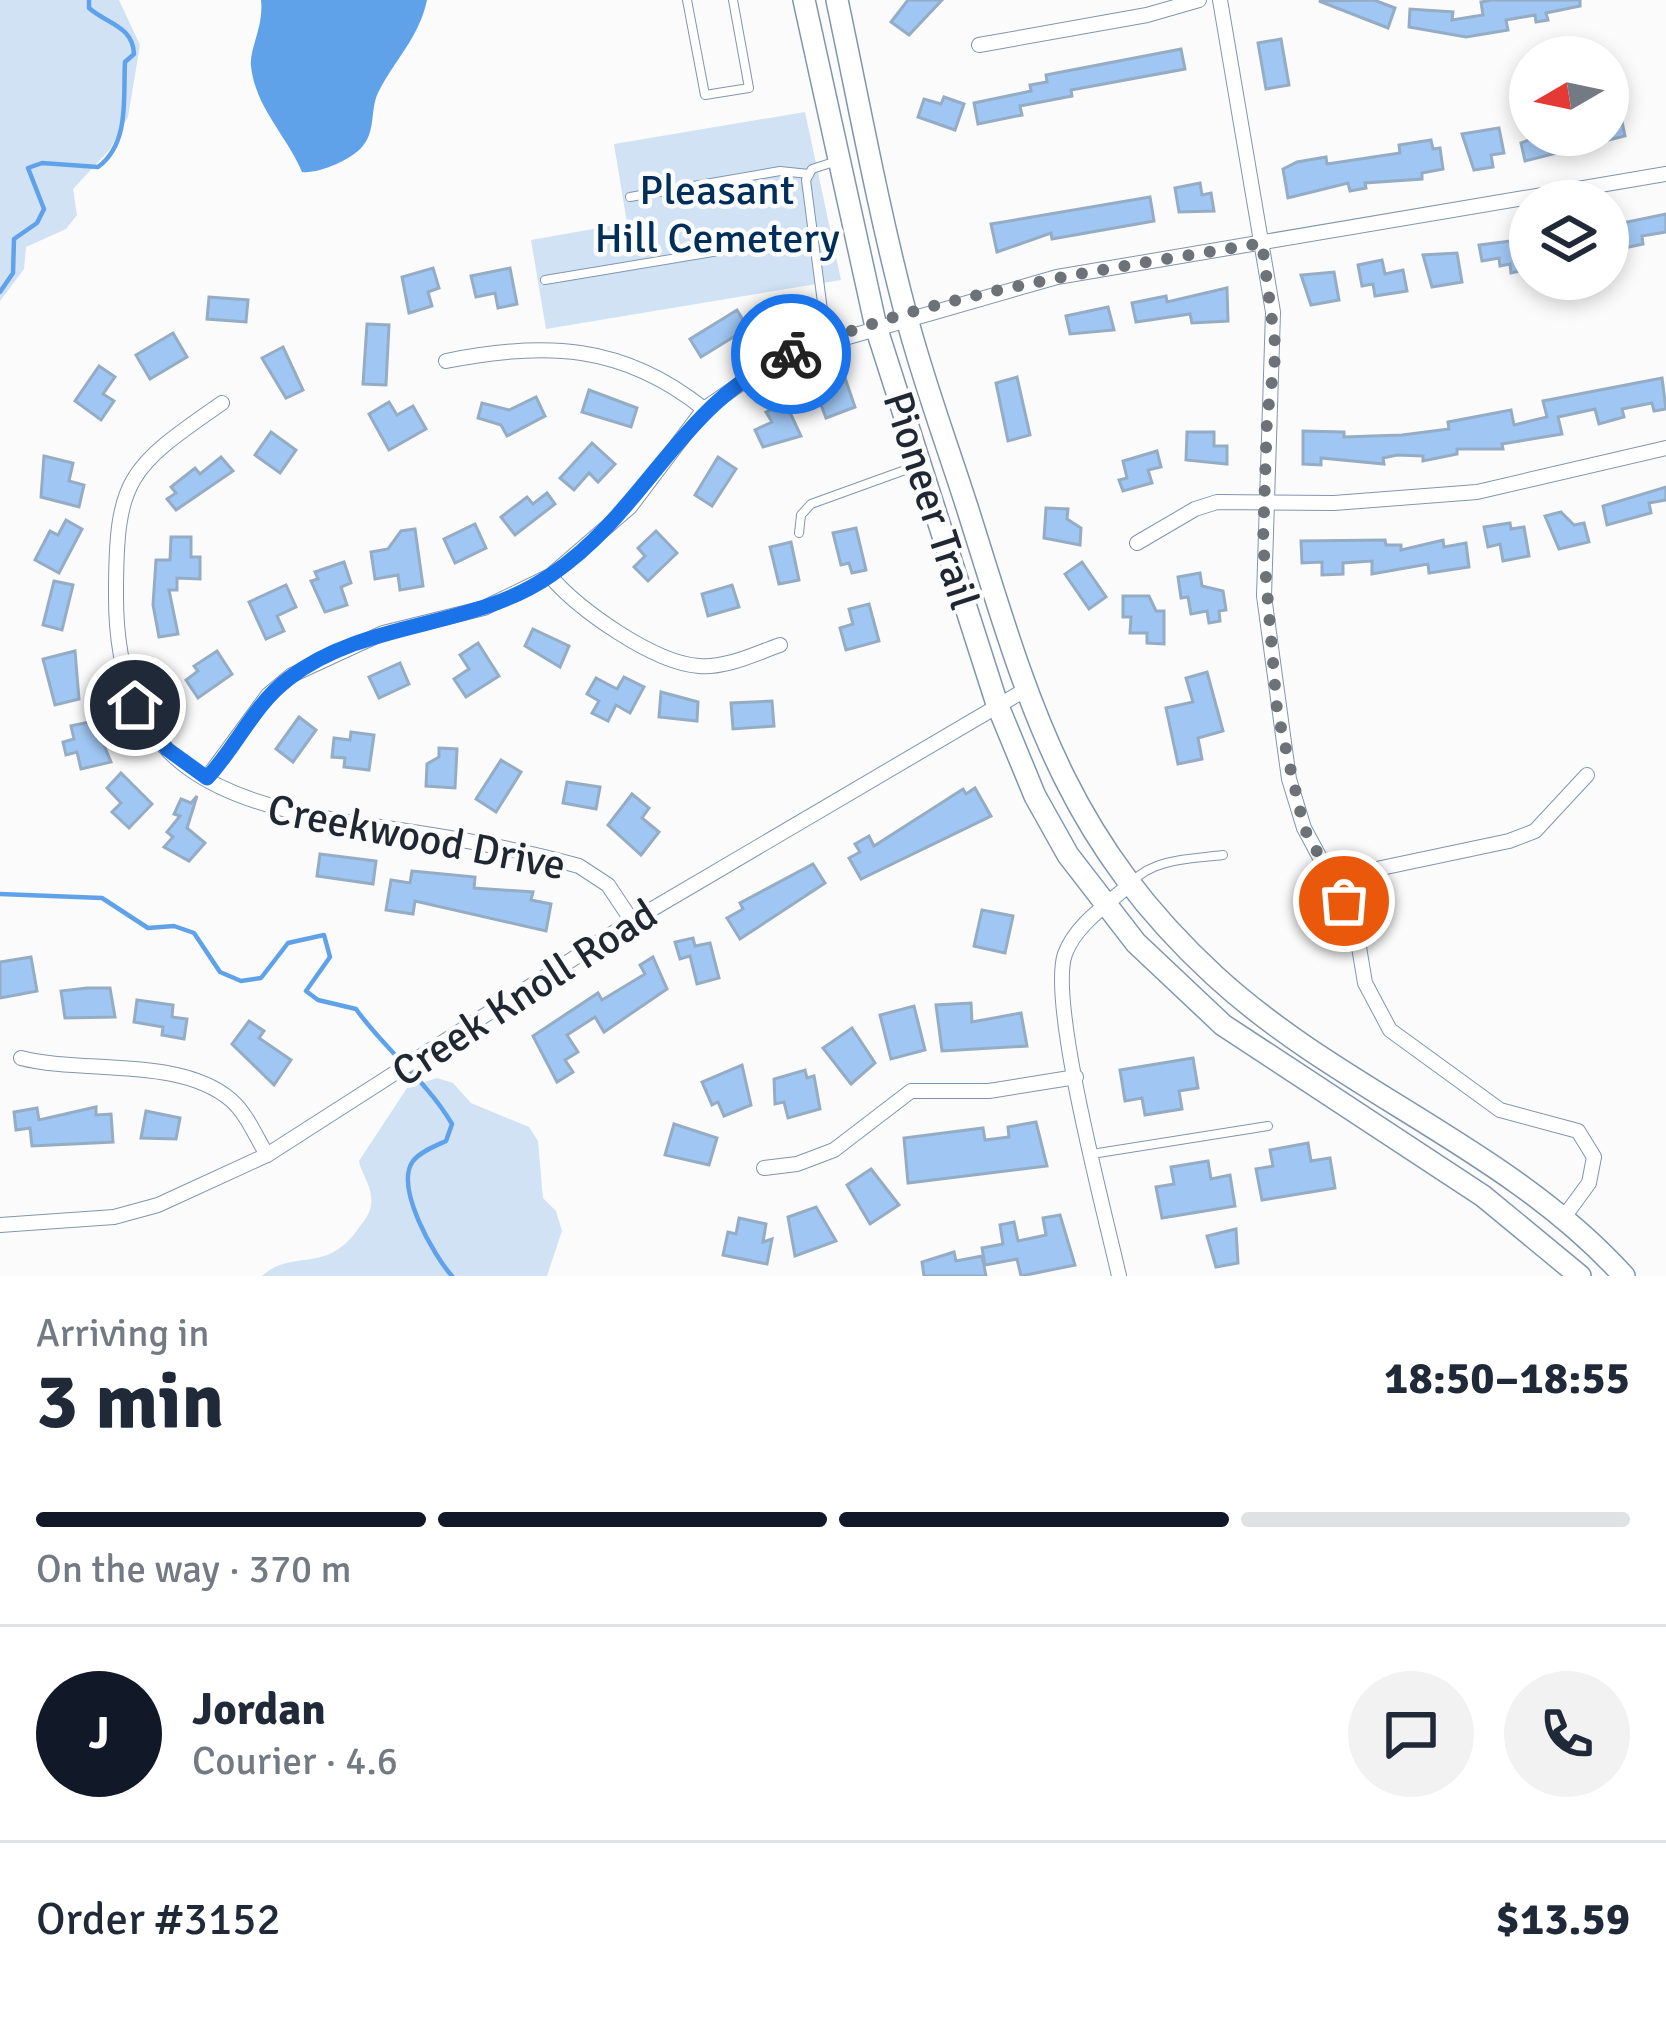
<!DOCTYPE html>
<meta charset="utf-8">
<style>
:root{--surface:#fff;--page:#f2f2f3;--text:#1f2937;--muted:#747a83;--line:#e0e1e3;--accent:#111827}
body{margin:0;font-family:Signika,sans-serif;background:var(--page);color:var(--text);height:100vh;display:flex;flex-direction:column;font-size:45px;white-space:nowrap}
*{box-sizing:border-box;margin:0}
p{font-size:39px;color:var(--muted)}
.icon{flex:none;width:66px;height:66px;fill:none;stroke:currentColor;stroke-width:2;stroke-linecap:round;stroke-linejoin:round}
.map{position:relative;height:1276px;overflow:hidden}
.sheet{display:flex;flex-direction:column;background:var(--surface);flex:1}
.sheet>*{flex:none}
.needle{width:78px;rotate:261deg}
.controls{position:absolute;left:1509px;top:36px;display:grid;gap:24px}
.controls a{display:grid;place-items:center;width:120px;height:120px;border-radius:50%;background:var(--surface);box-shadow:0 6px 18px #0003;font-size:60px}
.pin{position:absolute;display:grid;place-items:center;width:102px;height:102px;color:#fff;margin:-51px;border:6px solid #fff;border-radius:50%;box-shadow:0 3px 12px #0007}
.courier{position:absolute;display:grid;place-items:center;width:120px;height:120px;margin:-60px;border:9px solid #1a73e8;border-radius:50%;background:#fff;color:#222;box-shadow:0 3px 15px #0007}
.head em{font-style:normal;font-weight:800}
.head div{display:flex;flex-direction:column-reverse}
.head{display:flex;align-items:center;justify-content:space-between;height:204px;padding:0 36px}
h1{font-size:78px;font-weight:800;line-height:90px}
.bar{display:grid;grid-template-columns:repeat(4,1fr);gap:18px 12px;align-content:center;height:144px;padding:0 36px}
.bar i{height:15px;border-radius:9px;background:var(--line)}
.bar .selected{background:var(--accent)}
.bar p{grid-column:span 4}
.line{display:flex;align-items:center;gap:30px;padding:0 36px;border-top:3px solid var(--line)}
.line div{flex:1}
.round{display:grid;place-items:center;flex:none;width:126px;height:126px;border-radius:63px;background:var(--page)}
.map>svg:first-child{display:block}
.green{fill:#d1e2f5}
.water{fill:#60a2e9}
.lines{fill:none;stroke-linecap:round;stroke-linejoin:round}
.stream{stroke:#60a2e9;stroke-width:4.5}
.building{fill:#a0c7f3;stroke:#95acc5;stroke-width:3}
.service-casing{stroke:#8096af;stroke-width:10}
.minor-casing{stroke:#8096af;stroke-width:16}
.secondary-casing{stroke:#8096af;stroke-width:24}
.service{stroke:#fff;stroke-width:8}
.minor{stroke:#fff;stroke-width:14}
.secondary{stroke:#fff;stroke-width:21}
.done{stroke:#6c7278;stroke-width:12;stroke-dasharray:0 21.6}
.route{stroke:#1a73e8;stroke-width:15}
.labels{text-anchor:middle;stroke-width:9;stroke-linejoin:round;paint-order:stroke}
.park-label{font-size:42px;fill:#002e5a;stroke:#fbfbfb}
.street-label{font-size:42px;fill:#1f2832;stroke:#fbfbfb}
</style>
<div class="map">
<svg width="1666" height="1276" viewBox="0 0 1666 1276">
<rect width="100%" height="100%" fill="#fbfbfb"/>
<g class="green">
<path d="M0,0H119L140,45L128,117L110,149L73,189L77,215L66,229L26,247L24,269L0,301Z"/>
<path d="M805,112L841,280L546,329L531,240L627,223L614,144Z"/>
<path d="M437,1078L453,1083L471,1103L529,1127L538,1141L543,1198L556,1211L562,1231L547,1276H262C293,1248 326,1275 358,1229C366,1218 373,1211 371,1196C370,1183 361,1173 359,1161L407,1088Z"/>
</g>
<path class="water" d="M261,0H427C419,38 395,59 378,93C370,109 376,132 362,147C351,160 318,174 302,172C287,136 255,107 251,66C249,49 264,27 261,0Z"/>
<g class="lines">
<g class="stream">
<path d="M0,292L13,273L14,239L37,223L44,209L28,168L42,163L98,167C130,143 123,98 125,62L134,54C133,26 107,24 89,8V0"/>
<path d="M0,894L102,898L148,928L174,926L194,933L220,972L241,981L261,978L288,943L324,935L330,957L306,991L318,1000L356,1009C385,1050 427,1081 452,1124L446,1141C435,1146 420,1152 413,1161C394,1187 434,1256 452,1276"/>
</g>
</g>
<g class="building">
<path d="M908,0H942L909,35L891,22Z"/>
<path d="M1374,0L1395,8L1388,28L1319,1Z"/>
<path d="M1492,0H1580V6L1546,13L1548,20L1536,22L1535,15L1506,20L1508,30L1466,37L1409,27L1410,9L1453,12L1452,20L1483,15L1481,2Z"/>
<path d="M1281,39L1289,85L1266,89L1258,43Z"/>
<path d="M1181,49L1185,69L1071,90L1072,96L1020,106L1022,115L978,124L974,103L1031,91L1030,85L1047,82L1046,75Z"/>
<path d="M944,97L964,104L955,130L918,117L924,99L941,104Z"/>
<path d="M1619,107L1625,136L1525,161L1521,143L1541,135H1608V109Z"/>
<path d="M1499,128L1504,153L1491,155L1493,167L1474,170L1462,134Z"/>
<path d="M1431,140L1433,149L1440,148L1443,169L1422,173V179L1365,183L1366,188L1350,191L1348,183L1288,198L1283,169L1297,162L1326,157L1327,164L1400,153L1399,145Z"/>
<path d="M1200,183L1202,195L1211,193L1214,211L1179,212L1175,188Z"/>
<path d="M1150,197L1154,221L1052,239L1051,233L997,252L991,224Z"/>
<path d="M1666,214V232L1642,236L1643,244L1615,250L1613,238L1608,239V226Z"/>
<path d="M1519,240L1525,270L1511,273L1510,264L1500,266L1499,258L1482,261L1479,245Z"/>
<path d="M1457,253L1462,282L1432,287L1423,255Z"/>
<path d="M1382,260L1385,274L1403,270L1407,291L1375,296L1373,284L1362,286L1358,265Z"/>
<path d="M433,268L439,288L428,292L432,306L409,313L402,277Z"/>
<path d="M510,268L517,304L498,308L495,293L476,297L471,276Z"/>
<path d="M1334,272L1339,300L1311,305L1301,275Z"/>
<path d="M1227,288L1228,321L1192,323L1190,314L1136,322L1132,303L1166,296L1167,302Z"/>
<path d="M209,297L248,300L246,322L207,319Z"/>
<path d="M1108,307L1114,330L1070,334L1066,316Z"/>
<path d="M737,310L748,328L701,357L690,339Z"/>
<path d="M367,324L389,325L386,385L363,384Z"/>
<path d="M173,333L187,357L150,379L136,355Z"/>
<path d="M283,347L303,390L286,398L262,358Z"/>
<path d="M99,366L115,377L103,394L114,401L101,420L75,401Z"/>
<path d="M844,375L855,407L826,418L817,394L824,391L821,383Z"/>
<path d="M1017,377L1030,435L1008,441L996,383Z"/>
<path d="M1662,378L1666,409L1654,411L1652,403L1622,409L1624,417L1599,424L1595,409L1558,417L1562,434L1502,444L1503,449H1457V454L1423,461V456L1397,455L1383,458L1384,464L1321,458V465L1303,464V431L1344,432V437L1402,435L1449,429L1448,422L1511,410L1514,425L1547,417L1543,401Z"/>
<path d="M589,390L637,408L631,427L582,412Z"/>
<path d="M536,397L545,416L507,436L501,425L478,418L482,403L509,410Z"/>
<path d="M389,402L397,415L413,406L426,429L389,450L369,414Z"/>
<path d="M785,402L801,436L763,447L755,430L772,422L766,412Z"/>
<path d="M271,432L296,450L280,473L255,455Z"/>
<path d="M1187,432H1214V446H1227V464L1186,460Z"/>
<path d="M592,443L615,464L598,482L589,473L574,490L560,478Z"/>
<path d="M1157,451L1161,467L1148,470L1152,483L1123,491L1119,480L1127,478L1123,461Z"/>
<path d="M44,456L73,463L69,481L84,485L79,507L41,497Z"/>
<path d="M221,457L233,471L176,510L167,499L176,493L171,487L195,468L200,474Z"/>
<path d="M718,457L736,469L712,506L695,495Z"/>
<path d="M1666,487V500L1649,503L1651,513L1607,525L1603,506Z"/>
<path d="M547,493L555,504L515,535L501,517L527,497L533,504Z"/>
<path d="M1046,508L1068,509L1067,519L1081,528L1080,545L1044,538Z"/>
<path d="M1561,512L1574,525L1584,523L1589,542L1559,549L1545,516Z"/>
<path d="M66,520L82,529L59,573L35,560L50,531L58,535Z"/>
<path d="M1510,523L1511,529L1524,527L1529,556L1503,561L1500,544L1488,547L1484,527Z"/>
<path d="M475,524L486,548L455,563L444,539Z"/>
<path d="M856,528L866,570L852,573L849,563L841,565L833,533Z"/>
<path d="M415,529L423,586L400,590L398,575L375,579L371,552L388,549L401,531Z"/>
<path d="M656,531L677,553L648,581L634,567L645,556L638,548Z"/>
<path d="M171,537H191V557H200V579L177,578V590H169L178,634L159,637L153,605L156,560H170Z"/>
<path d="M1385,540L1386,545H1401V550L1443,540L1444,547L1466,543L1469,567L1429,573L1428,564L1372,574V561L1343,563V574L1322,575V562L1302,563L1301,541Z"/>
<path d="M791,542L799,580L779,584L770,547Z"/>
<path d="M344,562L351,583L341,587L347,605L325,612L311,581L318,579L315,572Z"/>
<path d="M1082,562L1106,597L1089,609L1065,574Z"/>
<path d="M1200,573L1202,586L1223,591L1226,610L1219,611L1220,621L1209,623L1207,611L1191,614L1188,597L1181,598L1178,577Z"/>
<path d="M54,581L73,585L62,630L43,625Z"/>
<path d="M286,585L296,607L277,616L284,631L266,639L249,602Z"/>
<path d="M732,585L739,607L708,616L702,594Z"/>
<path d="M1123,596H1149L1156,611H1164V644L1147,643V633H1130L1131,617H1123Z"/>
<path d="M869,604L879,641L846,650L840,628L853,624L849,609Z"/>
<path d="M533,629L569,646L560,667L525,646Z"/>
<path d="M478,643L499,676L466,697L454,679L469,669L460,655Z"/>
<path d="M75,651L79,699L55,705L43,659Z"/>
<path d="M217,651L232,674L198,698L186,680L198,671L194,666Z"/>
<path d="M400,663L409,684L379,698L369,677Z"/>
<path d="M1207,672L1223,731L1198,738L1202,759L1178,764L1166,708L1193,702L1186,678Z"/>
<path d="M624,677L644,687L630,713L616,705L608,721L592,713L599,701L587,694L596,678L617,689Z"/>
<path d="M661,692L698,702L697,721L659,717Z"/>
<path d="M772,701L774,726L733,729L731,703Z"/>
<path d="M299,717L316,730L293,762L276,749Z"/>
<path d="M94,721L111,762L81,769L77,752L66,755L63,742L74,739L71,726Z"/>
<path d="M351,732L374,735L369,770L344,767L345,758L332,757L334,738L350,740Z"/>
<path d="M439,748L457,749L455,788L426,786L427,764L439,757Z"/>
<path d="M501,760L521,772L496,812L476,799Z"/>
<path d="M121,773L152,804L129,828L112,812L121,803L107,788Z"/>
<path d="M567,782L600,787L596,809L563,803Z"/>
<path d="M975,788L991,816L861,879L849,858L860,852L855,844L869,836L874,846L963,789L966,794Z"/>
<path d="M632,794L649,808L642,818L659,832L641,855L608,825Z"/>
<path d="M197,796L187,828L205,843L189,861L164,847L173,837L167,832L180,816L174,814L181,799L191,803Z"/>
<path d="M320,854L376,861L373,884L317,876Z"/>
<path d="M813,864L825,883L740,939L727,918L743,909L740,903Z"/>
<path d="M412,871L475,877L474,888L533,892L531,900L551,904L546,931L415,901L413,914L386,910L391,880L410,883Z"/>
<path d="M982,910L1013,916L1005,953L974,946Z"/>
<path d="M693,938L695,946L710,943L719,978L697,984L690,956L680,959L675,942Z"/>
<path d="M31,957L37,991L0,998V962Z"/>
<path d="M653,957L667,989L604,1032L595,1017L567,1035L578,1052L565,1060L573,1072L557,1082L533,1036L598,993L602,1000L645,974L640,965Z"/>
<path d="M87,988H110L115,1017L65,1018L61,991Z"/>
<path d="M137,1000L173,1005L172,1017L187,1019L184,1039L162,1035L163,1027L134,1022Z"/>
<path d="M971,1003L972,1022L1021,1013L1027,1046L942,1051L936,1005Z"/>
<path d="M914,1006L925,1050L891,1059L880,1015Z"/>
<path d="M249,1021L264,1031L259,1038L291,1060L274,1085L232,1044Z"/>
<path d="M852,1028L875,1063L851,1084L823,1048Z"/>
<path d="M1193,1058L1198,1088L1179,1091L1182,1109L1145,1115L1142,1098L1125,1101L1120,1070Z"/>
<path d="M742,1065L751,1105L724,1116L718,1102L712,1105L702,1082Z"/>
<path d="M805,1070L807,1078L814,1076L820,1109L788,1118L784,1102L775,1104L774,1079Z"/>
<path d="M96,1107V1115L111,1114L113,1142L32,1146L30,1128L16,1130L14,1112L37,1108L39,1120Z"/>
<path d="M146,1111L180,1118L176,1139L141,1138Z"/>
<path d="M1036,1122L1047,1166L908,1183L904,1138L983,1128L985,1140L1009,1137L1008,1127Z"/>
<path d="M674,1124L717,1138L709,1165L665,1155Z"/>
<path d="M1308,1143L1311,1161L1330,1158L1335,1188L1262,1200L1256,1169L1273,1166L1270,1150Z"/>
<path d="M1208,1161L1211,1179L1230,1175L1235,1206L1162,1218L1156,1187L1174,1184L1171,1167Z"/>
<path d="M871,1169L899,1205L870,1224L847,1185Z"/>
<path d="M816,1207L836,1241L795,1256L788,1217Z"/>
<path d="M1060,1215L1075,1265L1021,1276L1017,1259L985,1265L982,1248L1003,1244L1000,1225L1014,1222L1018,1241L1046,1235L1043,1218Z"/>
<path d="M739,1218L766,1224L763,1242L772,1239L767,1264L723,1255L728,1232L736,1234Z"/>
<path d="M1236,1229L1238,1263L1216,1267L1207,1236Z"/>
<path d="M954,1252L956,1261L982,1256L986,1276H924L922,1262Z"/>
</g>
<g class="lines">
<defs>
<g id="service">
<path d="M687,0L705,95L749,88L733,0"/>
<path d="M630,197L780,171L809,174"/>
<path d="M545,280L809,236"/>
<path d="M827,341L806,180L812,169L837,161"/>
<path d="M799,533L801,515L811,504L919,465"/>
<path d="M1133,881C1155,858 1193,859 1223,855"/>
<path d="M1092,1154L1268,1126"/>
</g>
<g id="minor">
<path d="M1220,0L1273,312L1264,596L1289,779L1304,828L1355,923L1365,983L1390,1030L1500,1110L1578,1131L1594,1157L1589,1183L1564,1217"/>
<path d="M979,45L1147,15L1199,0"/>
<path d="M446,361C545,341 623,344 704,409"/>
<path d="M222,403C128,468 116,478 116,594C115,770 223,804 373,826C441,836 512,847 579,866L608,885L632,921"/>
<path d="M1137,543L1195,509L1217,502L1334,503L1477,492L1666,448"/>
<path d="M550,576C579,610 654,663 699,666C727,668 754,654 780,645"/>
<path d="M207,778L268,695L292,675L383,633L484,608L550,576L630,507L704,409L769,364L803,350L1057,277L1666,174"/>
<path d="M1334,878L1509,841L1535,831L1587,775"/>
<path d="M21,1058C82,1074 180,1056 231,1100C247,1114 256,1137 267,1155"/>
<path d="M764,1168L797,1164L834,1150L911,1091H989L1076,1077"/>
<path d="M0,1225L114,1217L158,1205L267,1155L632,921L1025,690"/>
<path d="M1119,1276C1106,1217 1048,1002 1065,954C1075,926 1106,905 1128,886"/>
</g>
<g id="secondary">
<path d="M804,0L876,327L997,704L1035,796L1068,855L1136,943L1223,1025L1483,1196L1580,1276"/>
<path d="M837,0C859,104 878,208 905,311C922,378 947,444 968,510C1028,700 1062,835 1215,976C1340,1091 1508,1148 1624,1276"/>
</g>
</defs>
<use href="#service" class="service-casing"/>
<use href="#minor" class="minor-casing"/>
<use href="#secondary" class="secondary-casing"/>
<use href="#service" class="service"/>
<use href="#minor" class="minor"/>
<use href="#secondary" class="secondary"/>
</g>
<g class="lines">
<path class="done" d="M791,354C940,291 1104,270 1262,243L1276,351L1267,418L1263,542L1277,710L1304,828L1344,901"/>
<path class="route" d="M135,705L167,749L207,778C237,746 253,706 288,679C365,619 472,630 551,575C650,507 680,401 791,354"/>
</g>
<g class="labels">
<g class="park-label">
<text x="717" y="204">Pleasant<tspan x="717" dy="48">Hill Cemetery</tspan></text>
</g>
<g class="street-label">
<text transform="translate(932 500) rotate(72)" y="15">Pioneer Trail</text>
<text transform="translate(417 836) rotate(11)" y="15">Creekwood Drive</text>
<text transform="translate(524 992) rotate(-33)" y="15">Creek Knoll Road</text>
</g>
</g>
</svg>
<div class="controls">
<a><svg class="needle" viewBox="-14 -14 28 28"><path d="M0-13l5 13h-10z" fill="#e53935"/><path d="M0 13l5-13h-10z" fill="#747a83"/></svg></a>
<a><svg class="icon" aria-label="layers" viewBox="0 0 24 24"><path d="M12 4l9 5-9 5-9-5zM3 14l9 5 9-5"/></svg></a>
</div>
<div class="pin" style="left:1344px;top:901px;background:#ea580c"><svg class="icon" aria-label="bag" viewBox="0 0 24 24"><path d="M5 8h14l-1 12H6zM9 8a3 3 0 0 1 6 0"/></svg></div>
<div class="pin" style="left:135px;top:705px;background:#1f2937"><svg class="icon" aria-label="home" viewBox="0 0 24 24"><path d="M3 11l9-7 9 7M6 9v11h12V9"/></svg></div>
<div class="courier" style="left:791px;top:354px"><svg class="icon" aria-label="bike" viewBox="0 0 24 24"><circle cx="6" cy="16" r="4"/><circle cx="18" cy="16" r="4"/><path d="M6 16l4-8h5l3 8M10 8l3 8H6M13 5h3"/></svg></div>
</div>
<section class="sheet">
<div class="head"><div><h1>3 min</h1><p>Arriving in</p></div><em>18:50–18:55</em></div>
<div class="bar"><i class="selected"></i><i class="selected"></i><i class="selected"></i><i></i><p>On the way · 370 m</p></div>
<div class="line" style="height:216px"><b class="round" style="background:var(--accent);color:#fff">J</b><div><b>Jordan</b><p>Courier · 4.6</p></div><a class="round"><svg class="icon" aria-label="chat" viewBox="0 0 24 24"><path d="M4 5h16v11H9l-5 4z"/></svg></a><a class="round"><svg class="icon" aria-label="phone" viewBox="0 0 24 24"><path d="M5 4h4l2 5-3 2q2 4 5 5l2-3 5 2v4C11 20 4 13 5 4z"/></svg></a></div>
<div class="line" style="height:156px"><div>Order #3152</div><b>$13.59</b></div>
</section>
